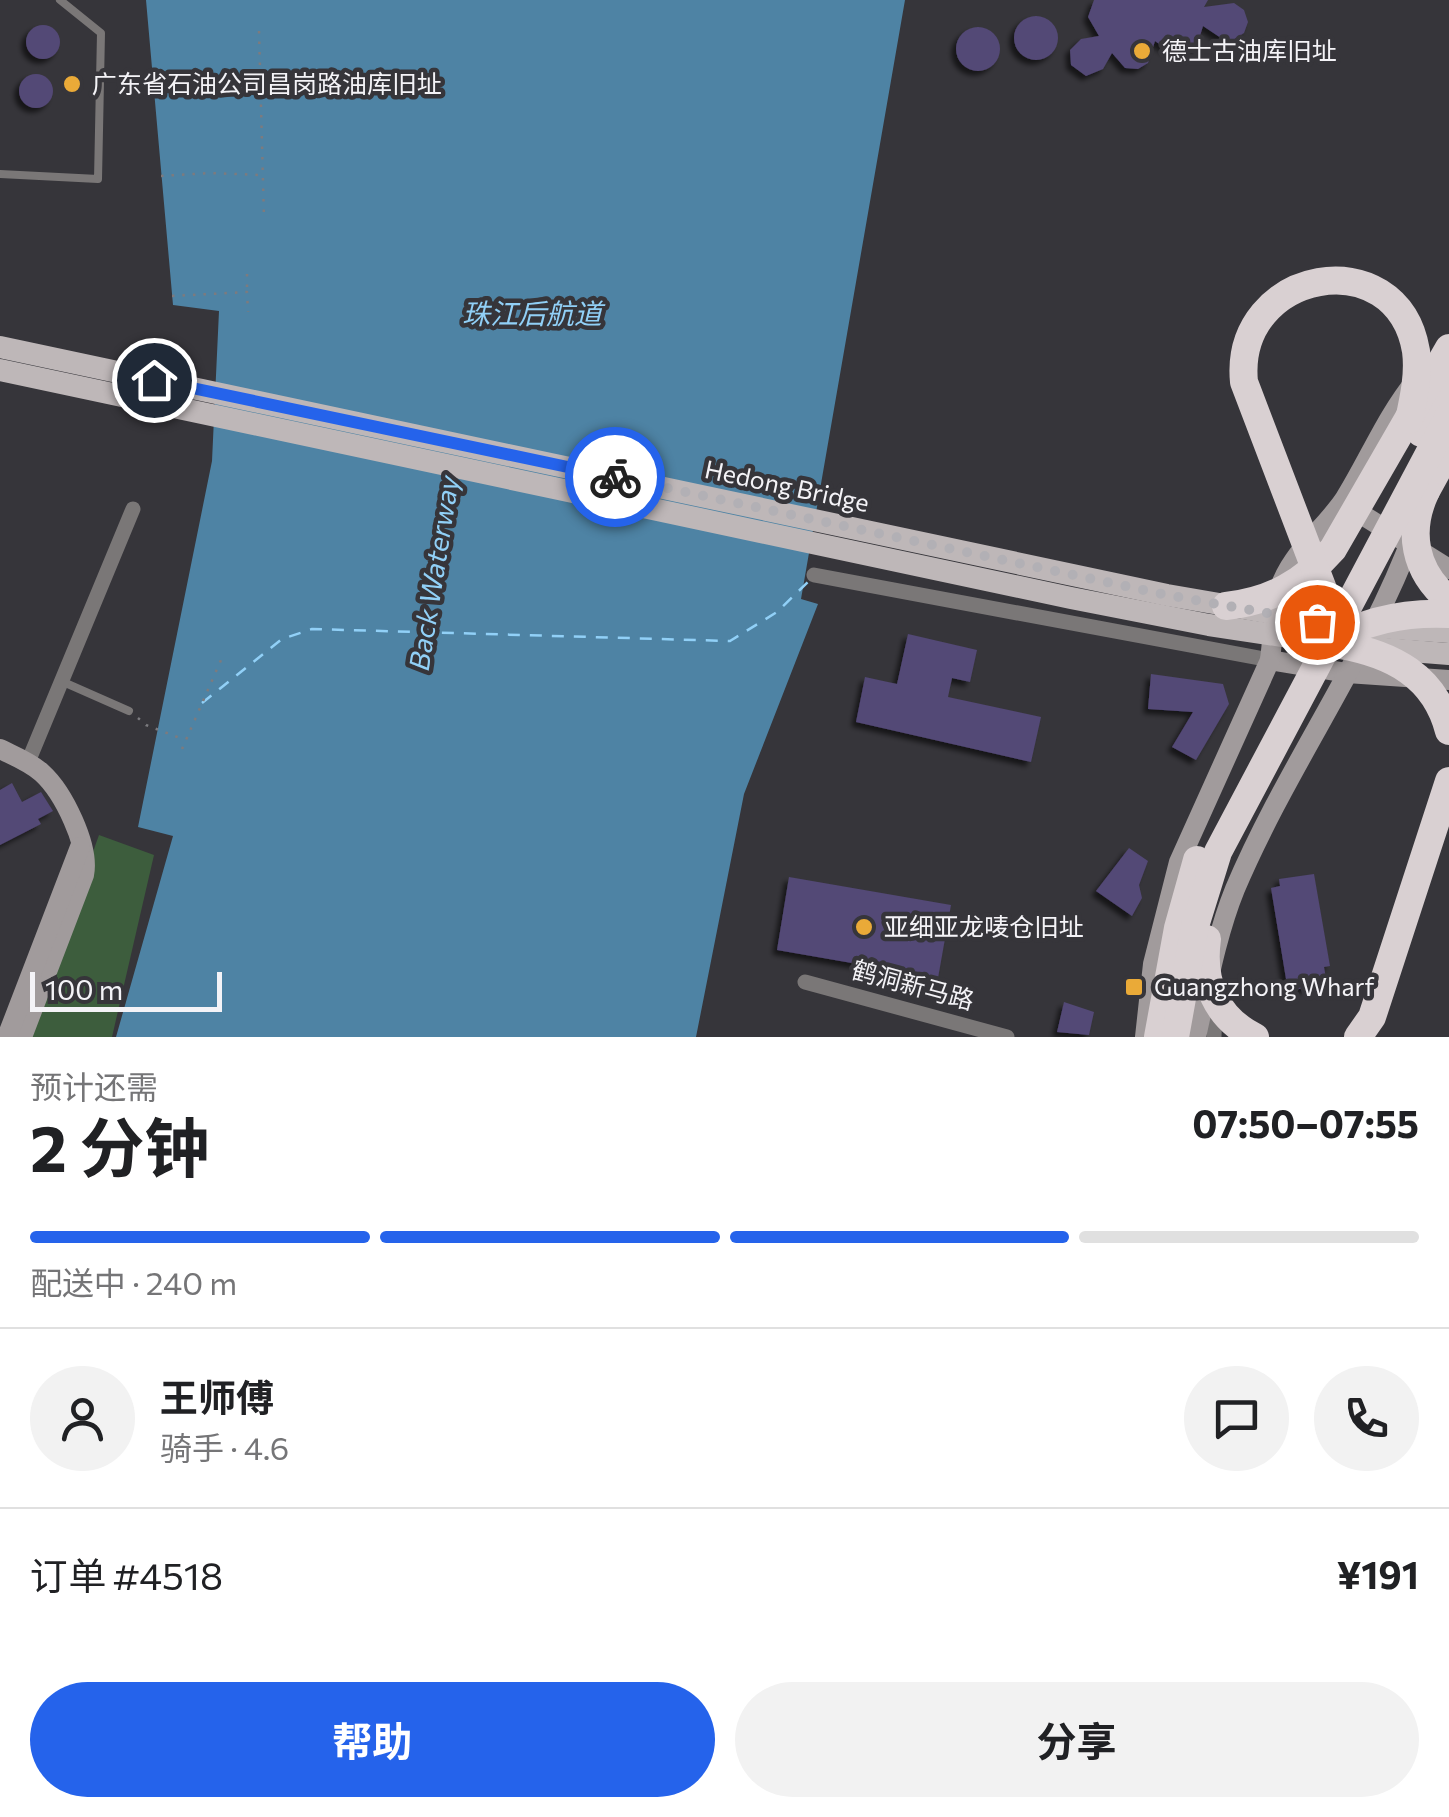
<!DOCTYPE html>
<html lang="zh">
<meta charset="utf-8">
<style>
:root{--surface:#fff;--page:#f2f2f2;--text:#202124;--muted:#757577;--line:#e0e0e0;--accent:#2563eb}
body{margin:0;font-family:Commissioner,"Noto Sans SC",sans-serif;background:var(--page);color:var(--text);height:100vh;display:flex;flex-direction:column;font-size:38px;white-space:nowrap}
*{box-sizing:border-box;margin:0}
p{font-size:32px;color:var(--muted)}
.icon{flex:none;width:55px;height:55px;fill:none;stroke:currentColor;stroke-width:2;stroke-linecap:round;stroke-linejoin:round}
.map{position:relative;height:1037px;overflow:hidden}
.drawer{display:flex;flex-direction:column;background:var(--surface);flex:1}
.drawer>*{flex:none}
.scale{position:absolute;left:30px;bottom:25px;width:192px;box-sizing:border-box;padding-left:10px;border:5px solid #f4f3f7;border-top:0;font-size:28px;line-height:35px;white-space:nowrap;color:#f4f3f7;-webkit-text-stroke:8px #36353a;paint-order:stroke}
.pin{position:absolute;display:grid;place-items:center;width:85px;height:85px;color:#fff;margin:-42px;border:5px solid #fff;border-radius:50%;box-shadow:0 2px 10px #0007}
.courier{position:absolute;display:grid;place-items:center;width:100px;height:100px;margin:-50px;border:8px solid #2563eb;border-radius:50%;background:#fff;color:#222;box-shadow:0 2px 12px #0007}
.headline em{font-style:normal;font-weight:700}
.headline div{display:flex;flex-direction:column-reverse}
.headline{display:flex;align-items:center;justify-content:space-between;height:170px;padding:0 30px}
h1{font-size:65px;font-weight:700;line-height:75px}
.bar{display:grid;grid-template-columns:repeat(4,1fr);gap:15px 10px;align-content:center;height:120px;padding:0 30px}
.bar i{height:12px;border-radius:8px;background:var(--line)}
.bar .on{background:var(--accent)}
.bar p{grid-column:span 4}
.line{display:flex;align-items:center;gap:25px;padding:0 30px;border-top:2px solid var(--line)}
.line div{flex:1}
.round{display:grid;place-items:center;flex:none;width:105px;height:105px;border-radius:52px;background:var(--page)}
.cta{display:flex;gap:20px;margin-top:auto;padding:20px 30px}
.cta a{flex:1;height:115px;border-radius:60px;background:var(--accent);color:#fff;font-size:40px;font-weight:700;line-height:115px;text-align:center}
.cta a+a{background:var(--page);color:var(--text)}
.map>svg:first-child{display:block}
.green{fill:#3d5d3d}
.water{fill:#4e83a4}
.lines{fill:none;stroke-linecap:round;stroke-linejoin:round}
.ferry{stroke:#91d0f7;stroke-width:2.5;stroke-dasharray:12 10;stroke-linecap:butt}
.building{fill:#534876;filter:url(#shadow)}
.path{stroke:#7c7b7f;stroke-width:2.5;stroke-dasharray:2.5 8;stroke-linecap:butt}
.lane{stroke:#7a7777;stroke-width:8}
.street{stroke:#7a7777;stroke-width:15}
.secondary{stroke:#a19b9c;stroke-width:20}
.highway{stroke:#d9d0d2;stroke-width:28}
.primary-bridge{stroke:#beb7b8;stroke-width:22}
.highway-bridge{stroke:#d9d0d2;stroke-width:28}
.done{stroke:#b2b0b5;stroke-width:10;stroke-dasharray:0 18}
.route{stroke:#2563eb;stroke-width:12}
.poi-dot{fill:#eaaa38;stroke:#36353a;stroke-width:4}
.labels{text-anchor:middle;stroke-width:9;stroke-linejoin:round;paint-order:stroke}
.poi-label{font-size:25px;fill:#f4f3f7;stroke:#36353a;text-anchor:start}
.street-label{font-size:25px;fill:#f4f3f7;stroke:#36353a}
.water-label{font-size:28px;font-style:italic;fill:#91d0f7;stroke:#36353a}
</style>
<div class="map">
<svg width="1449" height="1037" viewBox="0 0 1449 1037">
<defs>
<filter id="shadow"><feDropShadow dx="-4.5" dy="4.5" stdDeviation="2.5" flood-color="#0009"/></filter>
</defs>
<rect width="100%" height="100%" fill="#36353a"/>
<path class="green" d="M99,835L154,855L112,1037H27Z"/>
<path class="water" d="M146,0H905L801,599L818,604L744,794L696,1037H116L173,836L138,827L212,461L219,311L173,305Z"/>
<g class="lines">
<path class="ferry" d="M202,703L282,639L312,629L730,641L777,612L810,580"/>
</g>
<g class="building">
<path d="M1094,0H1208L1204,7L1234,3L1244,10L1248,22L1244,33L1233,40L1221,38L1203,26L1196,49L1185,55L1173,54L1155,41L1148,63L1138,69L1125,68L1112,53L1103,69L1086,76L1071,65L1070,50L1081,39L1099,36L1088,17Z"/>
<circle cx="1036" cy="38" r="22"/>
<circle cx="43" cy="42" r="17"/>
<circle cx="978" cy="49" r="22"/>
<circle cx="36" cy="91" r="17"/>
<path d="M908,634L977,650L970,682L952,678L948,697L1041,717L1031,762L856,722L865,677L897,684Z"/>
<path d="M1151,674L1223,684L1229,704L1196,760L1172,747L1193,712L1148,709Z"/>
<path d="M12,783L22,802L41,792L53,811L38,819L41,824L0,845V790Z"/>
<path d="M1129,848L1148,861L1139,885L1142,898L1132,916L1096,891Z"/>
<path d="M1314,874L1330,966L1324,967L1327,984L1288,991L1271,888L1280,886L1279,879Z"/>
<path d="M789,877L951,905L938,978L777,950Z"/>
<path d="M1064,1002L1094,1012L1089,1035L1057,1032Z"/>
</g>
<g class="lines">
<g class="path">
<path d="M259,31L264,219"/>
<path d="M154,92L258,91"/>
<path d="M161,176L210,173L261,175"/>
<path d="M247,274V291"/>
<path d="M172,296L247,292L248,312"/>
<path d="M138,718L146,725L185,740"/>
<path d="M182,749L221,660"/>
</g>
<g class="lane">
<path d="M0,174L98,179L101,33L60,0"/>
<path d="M61,681L129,711"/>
</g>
<g class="street">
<path d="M814,575L1270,660"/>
<path d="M28,762L133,509"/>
<path d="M805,982L1007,1037"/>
<path d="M1214,1037L1215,1006"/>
</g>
<g class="secondary">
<path d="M1345,504L1449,569"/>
<path d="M1278,594C1288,555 1322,532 1344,500C1369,460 1386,417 1416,380"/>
<path d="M1270,660L1347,673L1449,680"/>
<path d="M0,749C14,756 30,762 42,773C63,792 90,846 84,875L22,1037"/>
<path d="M7,1037L80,847"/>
<path d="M1145,1037L1153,964L1179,862L1270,660L1274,623"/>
<path d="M1196,1037C1207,988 1216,936 1235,889C1287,766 1368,657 1414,532"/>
</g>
<g class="highway">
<path d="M1426,491L1449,449"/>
<path d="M1158,1037L1178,928L1197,860"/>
<path d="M1358,1037L1372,1017L1449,781"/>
</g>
<g class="primary-bridge">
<path d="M0,347L1167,595L1341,625"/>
<path d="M0,370L1071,598L1209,625L1341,645"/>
<path d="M1378,627L1449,632"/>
<path d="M1373,648L1449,654"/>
</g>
<g class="highway-bridge">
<path d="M1421,433L1449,381"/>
<path d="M1426,491C1407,531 1414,571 1449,600"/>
<path d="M1226,606C1271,601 1303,583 1333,549L1449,348"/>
<path d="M1326,637L1329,617L1326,597L1244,382C1233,269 1397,239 1416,351C1419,374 1414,397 1409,420"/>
<path d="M1325,644C1364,620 1404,612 1449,614"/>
<path d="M1340,645C1392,654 1435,676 1449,731"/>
<path d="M1207,939C1201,981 1216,1018 1255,1037"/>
<path d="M1175,1037L1195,926L1218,852L1449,416"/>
</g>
</g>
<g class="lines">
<path class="done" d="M615,477L1167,595L1317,622"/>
<path class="route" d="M154,380L615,477"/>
</g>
<g class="poi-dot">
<circle cx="1142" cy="51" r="10"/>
<circle cx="72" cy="84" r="10"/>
<circle cx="864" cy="927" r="10"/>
<rect x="1124" y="977" width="20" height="20" rx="5"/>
</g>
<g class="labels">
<g class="poi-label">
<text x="1162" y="60">德士古油库旧址</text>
<text x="92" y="93">广东省石油公司昌岗路油库旧址</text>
<text x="884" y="936">亚细亚龙唛仓旧址</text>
<text x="1154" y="996">Guangzhong Wharf</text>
</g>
<g class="street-label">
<text transform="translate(787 486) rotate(12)" y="9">Hedong Bridge</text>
<text transform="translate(913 985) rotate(15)" y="9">鹤洞新马路</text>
</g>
<g class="water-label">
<text x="532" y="324">珠江后航道</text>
<text transform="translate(434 573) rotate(-81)" y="10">Back Waterway</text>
</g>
</g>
</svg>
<div class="scale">100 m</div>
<div class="pin" style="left:1317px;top:622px;background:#ea580c"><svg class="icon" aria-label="bag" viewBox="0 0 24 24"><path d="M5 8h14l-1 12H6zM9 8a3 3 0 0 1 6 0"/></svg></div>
<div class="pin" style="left:154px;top:380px;background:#1f2937"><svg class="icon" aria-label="home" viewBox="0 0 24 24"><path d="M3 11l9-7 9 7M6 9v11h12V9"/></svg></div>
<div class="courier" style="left:615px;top:477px"><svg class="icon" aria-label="bike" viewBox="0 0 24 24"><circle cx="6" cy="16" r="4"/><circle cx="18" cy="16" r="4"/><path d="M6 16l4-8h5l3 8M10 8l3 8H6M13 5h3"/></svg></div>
</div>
<section class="drawer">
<div class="headline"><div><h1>2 分钟</h1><p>预计还需</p></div><em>07:50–07:55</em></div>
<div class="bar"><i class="on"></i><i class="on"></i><i class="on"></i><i></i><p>配送中 · 240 m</p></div>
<div class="line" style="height:180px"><a class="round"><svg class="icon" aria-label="person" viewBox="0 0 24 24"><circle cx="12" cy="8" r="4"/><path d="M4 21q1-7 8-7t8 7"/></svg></a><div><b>王师傅</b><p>骑手 · 4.6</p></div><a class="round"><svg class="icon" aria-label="chat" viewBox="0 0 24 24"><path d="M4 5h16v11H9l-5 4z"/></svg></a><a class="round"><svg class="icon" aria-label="phone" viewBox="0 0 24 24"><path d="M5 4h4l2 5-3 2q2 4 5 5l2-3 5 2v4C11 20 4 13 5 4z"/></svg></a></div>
<div class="line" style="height:130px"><div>订单 #4518</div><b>¥191</b></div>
<div class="cta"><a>帮助</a><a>分享</a></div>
</section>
